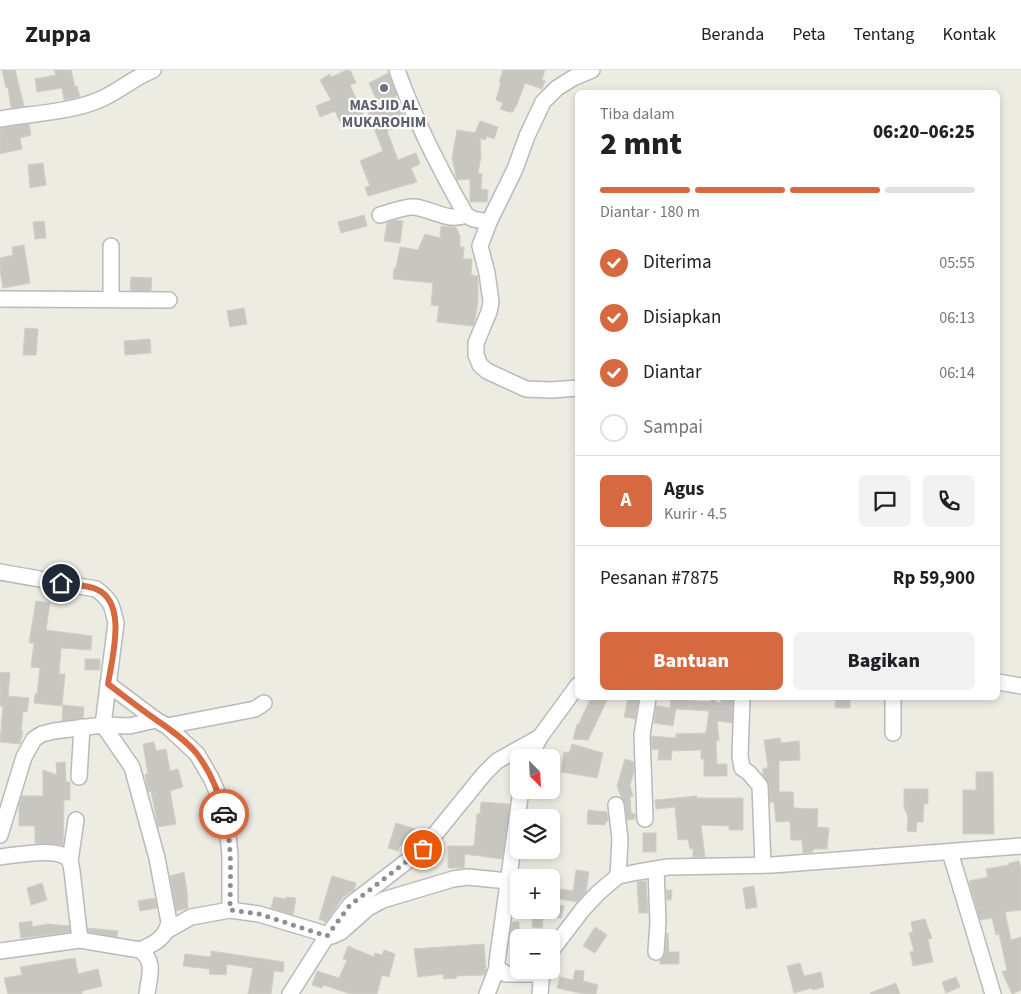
<!DOCTYPE html>
<html lang="id">
<meta charset="utf-8">
<style>
:root{--surface:#fff;--page:#f2f2f2;--text:#202124;--muted:#757577;--line:#e0e0e0;--accent:#d66940}
body{margin:0;font-family:"Source Sans 3",sans-serif;background:var(--page);color:var(--text);height:100vh;display:flex;flex-direction:column;font-size:19px;white-space:nowrap}
*{box-sizing:border-box;margin:0}
p{font-size:16px;color:var(--muted)}
.icon{flex:none;width:28px;height:28px;fill:none;stroke:currentColor;stroke-width:2;stroke-linecap:round;stroke-linejoin:round}
.map{position:relative;flex:1;overflow:hidden}
.side{position:absolute;left:575px;top:20px;width:425px;height:610px;display:flex;flex-direction:column;background:var(--surface);border-radius:8px;box-shadow:0 2px 8px #0003}
.side>*{flex:none}
.needle{width:32px;rotate:156deg}
.fabs{position:absolute;left:510px;top:679px;display:grid;gap:10px}
.fabs a{display:grid;place-items:center;width:50px;height:50px;border-radius:8px;background:var(--surface);box-shadow:0 2px 8px #0003;font-size:25px}
.pin{position:absolute;display:grid;place-items:center;width:42px;height:42px;color:#fff;margin:-21px;border:2px solid #fff;border-radius:50%;box-shadow:0 1px 5px #0007}
.courier{position:absolute;display:grid;place-items:center;width:50px;height:50px;margin:-25px;border:4px solid #d66940;border-radius:50%;background:#fff;color:#222;box-shadow:0 1px 6px #0007}
.head em{font-style:normal;font-weight:800}
.head div{display:flex;flex-direction:column-reverse}
.head{display:flex;align-items:center;justify-content:space-between;height:85px;padding:0 25px}
h1{font-size:32px;font-weight:800;line-height:38px}
.bar{display:grid;grid-template-columns:repeat(4,1fr);gap:8px 5px;align-content:center;height:60px;padding:0 25px}
.bar i{height:6px;border-radius:4px;background:var(--line)}
.bar .on{background:var(--accent)}
.bar p{grid-column:span 4}
.line{display:flex;align-items:center;gap:12px;padding:0 25px;border-top:1px solid var(--line)}
.line div{flex:1}
.round{display:grid;place-items:center;flex:none;width:52px;height:52px;border-radius:8px;background:var(--page)}
ol{padding:0 25px;list-style:none}
li{display:flex;align-items:center;gap:15px;height:55px}
li p{margin-inline-start:auto}
li .icon{padding:5px;border-radius:50%;background:var(--accent);color:#fff;stroke-width:4}
li:last-child{color:var(--muted)}
li i{width:28px;height:28px;border:2px solid var(--line);border-radius:50%}
.cta{display:flex;gap:10px;margin-top:auto;padding:10px 25px}
.cta a{flex:1;height:58px;border-radius:8px;background:var(--accent);color:#fff;font-size:20px;font-weight:800;line-height:58px;text-align:center}
.cta a+a{background:var(--page);color:var(--text)}
header{display:flex;align-items:center;gap:30px;box-sizing:border-box;height:70px;padding:0 25px;background:var(--surface);border-bottom:1px solid var(--line)}
header strong{font-size:24px}
nav{display:flex;gap:28px;margin-inline-start:auto;font-size:18px}
.map>svg:first-child{display:block}
.building{fill:#c8c6c0;stroke:#d0cfc2}
.lines{fill:none;stroke-linecap:round;stroke-linejoin:round}
.minor-casing{stroke:#b9b9be;stroke-width:18}
.minor{stroke:#fff;stroke-width:15}
.done{stroke:#8e8f8f;stroke-width:5;stroke-dasharray:0 9}
.route{stroke:#d66940;stroke-width:6}
.worship-dot{fill:#6b7280;stroke:#fff;stroke-width:2}
.labels{text-anchor:middle;stroke-width:4.5;stroke-linejoin:round;paint-order:stroke}
.worship-label{font-size:15px;font-weight:bold;fill:#5b616d;stroke:#fff}
</style>
<header>
<strong>Zuppa</strong>
<nav><a>Beranda</a><a>Peta</a><a>Tentang</a><a>Kontak</a></nav>
</header>
<div class="map">
<svg width="1021" height="924" viewBox="0 0 1021 924">
<rect width="100%" height="100%" fill="#ecece3"/>
<g class="building">
<path d="M2,0H15L24,36L11,38L8,17L6,18Z"/>
<path d="M54,0H71L75,17L77,16L80,27L64,30L62,18L37,22L35,9L56,5Z"/>
<path d="M347,0H350L356,13L350,15L365,49L343,58L335,41L320,47L316,36L331,30L320,10L330,4L331,7Z"/>
<path d="M503,0H545L542,10L545,11L542,19L525,13L516,37H515L513,42H509L500,39L503,33L496,30L501,13L499,12Z"/>
<path d="M388,3L397,25L395,26L407,52L387,61L398,90L416,83L420,94L411,98L417,112L368,126L365,117L370,116L360,91L383,81L367,40L379,35L369,13Z"/>
<path d="M480,51L498,57L494,69L487,66L485,70L480,68L481,86L478,103L482,104L481,119L488,120L487,132H470V109L457,110L452,88L457,60L475,63Z"/>
<path d="M29,54L31,65L20,68L22,79L0,84V58Z"/>
<path d="M43,93L46,115L30,118L28,95Z"/>
<path d="M364,145L367,156L341,163L338,152Z"/>
<path d="M395,150L403,151L400,173L384,171L387,153Z"/>
<path d="M44,151L46,168L35,169L33,152Z"/>
<path d="M441,156L456,157L460,166V177H464L463,189H472L471,205L478,206V232L475,250L473,256L437,252L439,236L431,235L433,213L393,209L394,198H396L400,177L418,180L425,164L440,168Z"/>
<path d="M24,175L30,213L3,218L0,200V188L13,185L12,177Z"/>
<path d="M131,207L152,208L151,221L130,220Z"/>
<path d="M244,238L247,254L230,257L227,241Z"/>
<path d="M25,258L38,259L36,285H23Z"/>
<path d="M150,269L151,283L125,285L124,271Z"/>
<path d="M36,531L50,533L46,560L92,566L91,580L61,578L59,604H65L62,636L34,633L35,624H37L40,598L31,597L34,573H29Z"/>
<rect x="85" y="589" width="15" height="11"/>
<path d="M0,602L10,603L8,626L29,628L27,642L23,641L21,661H23L20,674L0,672L3,637L0,636Z"/>
<path d="M591,628H608L588,670L573,669L577,654L578,655Z"/>
<path d="M628,628H639L635,649L624,647Z"/>
<path d="M671,628H681L680,630L710,632L711,628H715L716,632L721,633V628H733L732,653L717,651L719,670L716,671L717,694H727V706H704V689H701V680L672,681L671,690H658L659,680L652,679L651,666L676,668V664L706,663L709,641L676,639L673,656L654,653L656,636L670,638Z"/>
<path d="M836,628H850V638H835Z"/>
<path d="M63,635L84,637L83,648L62,651Z"/>
<path d="M780,668L781,673L799,671L800,690L779,691V722H793L794,738L818,739L817,757L829,758L827,779H813V782L803,783L802,770H791L790,751L776,752L774,732H770L769,715L763,705V698H768L764,670Z"/>
<path d="M154,672L156,681L166,679L170,701L178,699L183,717L170,721L176,754L158,757L151,721L148,722V720L145,704H148L143,674Z"/>
<path d="M572,674L603,683L597,708L561,702L564,682L569,683Z"/>
<path d="M625,689L634,692V702L630,715L633,726L630,727L631,743L635,744V749L627,750L625,733L621,727L617,716Z"/>
<path d="M65,692L66,712H70V730H64L63,775L35,773V756H19V734L22,726H43V700L57,705L56,693Z"/>
<path d="M976,702H993L994,764H963V720H976Z"/>
<path d="M904,719H928V734H924L923,752H917L916,762L907,761L908,747L904,737Z"/>
<path d="M697,726V728H743V760H729V756L701,755L705,787H693V778L690,779L688,769L678,770L675,737L656,739L655,730Z"/>
<path d="M481,732L510,734L502,789L465,784L464,798H448V776H474L477,744H480Z"/>
<path d="M588,740L607,742L608,751L606,752L605,755L587,754Z"/>
<path d="M396,753L425,762L416,772L409,778L400,775L398,781L388,778Z"/>
<rect x="643" y="763" width="13" height="19"/>
<path d="M1019,791L1021,799V840L1005,842L1011,870L1021,867V920L1012,924L1002,902L1007,900L999,864L996,865L992,848L980,850L969,811L988,807L986,799L1009,795V793Z"/>
<path d="M576,800L589,802L586,822L577,832L559,829L561,819L573,821Z"/>
<path d="M184,802L188,828H187L188,838L176,841L170,806Z"/>
<path d="M332,806L356,813L354,820L343,827L326,852L319,849Z"/>
<path d="M646,811L648,843H639L637,812Z"/>
<path d="M42,813L47,830L31,835L27,818Z"/>
<path d="M754,816L757,837L746,839L743,818Z"/>
<path d="M666,820H672L671,830H667Z"/>
<path d="M274,827L286,829V827L296,828L293,845L271,838Z"/>
<path d="M155,828L157,838L140,841L138,831Z"/>
<path d="M551,833L564,836L561,848L551,846Z"/>
<path d="M533,840H544L542,858L532,857Z"/>
<path d="M925,849L932,868L928,869L933,892L913,896L910,882L914,881L909,863L913,862L911,852Z"/>
<path d="M32,851V857L48,854L69,856L70,862L21,868L19,853Z"/>
<path d="M512,852H519V866L510,865Z"/>
<path d="M595,857L607,865L595,883L583,876Z"/>
<path d="M88,858L118,861L117,867L88,862Z"/>
<path d="M667,863H668L669,882H679V894H660V891L665,883Z"/>
<path d="M484,874L486,901L484,905L456,906L457,908L444,909L443,904L418,907L414,879Z"/>
<path d="M348,876L374,887L375,883L382,885L384,880L395,884L389,907L382,905L377,924H351L323,915L322,918L312,915L317,901L339,908L347,890L343,889Z"/>
<path d="M211,881L284,892L283,902L274,901L271,924H248L253,898L227,894L226,905L209,904L210,899L183,896L185,884L211,887Z"/>
<path d="M75,888L78,904L98,899L102,916L82,921V924H8L4,908L22,905L20,897Z"/>
<path d="M800,893L804,906L821,902L824,917L813,920L812,918L794,923L787,896Z"/>
<path d="M575,900L584,901L583,911L598,915L596,924H584L557,918L560,907L573,910Z"/>
<path d="M956,907L960,917L946,923L942,912Z"/>
<path d="M896,913L900,924H871L870,923Z"/>
</g>
<g class="lines">
<defs>
<g id="minor">
<path d="M397,0C415,51 439,98 466,145L473,149L489,152"/>
<path d="M0,49C30,44 71,42 99,30C118,22 133,8 153,0"/>
<path d="M380,145C391,142 404,136 415,137C434,140 448,152 466,145"/>
<path d="M111,176V229"/>
<path d="M0,229L169,230"/>
<path d="M578,318L551,320L526,319L487,301L480,295L476,285V273L489,242L491,232L487,203L480,176L489,152L515,99L527,66L543,32L557,18L573,8L592,0"/>
<path d="M0,502L96,519C111,530 112,535 116,553L103,655L54,661L42,664L34,669L24,687L0,765"/>
<path d="M998,612L1021,616"/>
<path d="M108,614L156,650L167,656L197,684L211,708L221,731L227,756L230,785V840"/>
<path d="M742,628L740,686L742,698L749,703L760,716L763,795"/>
<path d="M103,655L132,697L157,788L169,852C166,868 154,874 140,880"/>
<path d="M103,655L129,656L156,650"/>
<path d="M167,656L255,639L264,633"/>
<path d="M893,663V628"/>
<path d="M529,688L540,667L578,615"/>
<path d="M79,707L82,657"/>
<path d="M616,735L620,769L618,806"/>
<path d="M645,749L642,665L648,628"/>
<path d="M950,782L993,924"/>
<path d="M0,787C15,785 54,778 66,787C71,790 71,796 72,801L80,870L140,880C156,891 149,907 147,924"/>
<path d="M70,791L76,750"/>
<path d="M656,799L658,852L656,882"/>
<path d="M168,860L191,847L230,840L259,844L332,866L341,862L368,838L383,830L453,809L468,807L508,811"/>
<path d="M0,881L80,870"/>
<path d="M551,881L583,839L598,823L618,806L638,802L668,797L772,795L1021,776"/>
<path d="M497,898L506,904H541"/>
<path d="M290,924L327,866L350,835L423,779L484,704L497,691L540,667"/>
<path d="M487,924L497,898V892L521,720"/>
<path d="M540,924L542,900"/>
</g>
</defs>
<use href="#minor" class="minor-casing"/>
<use href="#minor" class="minor"/>
</g>
<g class="lines">
<path class="done" d="M224,744C233,775 230,808 230,840L259,844L327,866L350,835L423,779"/>
<path class="route" d="M61,513C72,515 86,515 96,519C128,532 112,588 108,614C124,626 139,638 155,649C169,659 186,670 197,684C210,701 219,723 224,744"/>
</g>
<circle class="worship-dot" cx="384" cy="18" r="5"/>
<g class="labels">
<g class="worship-label">
<text x="384" y="40">MASJID AL<tspan x="384" dy="17">MUKAROHIM</tspan></text>
</g>
</g>
</svg>
<div class="fabs">
<a><svg class="needle" viewBox="-14 -14 28 28"><path d="M0-13l5 13h-10z" fill="#e53935"/><path d="M0 13l5-13h-10z" fill="#757577"/></svg></a>
<a><svg class="icon" aria-label="layers" viewBox="0 0 24 24"><path d="M12 4l9 5-9 5-9-5zM3 14l9 5 9-5"/></svg></a>
<a>+</a>
<a>−</a>
</div>
<div class="pin" style="left:423px;top:779px;background:#ea580c"><svg class="icon" aria-label="bag" viewBox="0 0 24 24"><path d="M5 8h14l-1 12H6zM9 8a3 3 0 0 1 6 0"/></svg></div>
<div class="pin" style="left:61px;top:513px;background:#1f2937"><svg class="icon" aria-label="home" viewBox="0 0 24 24"><path d="M3 11l9-7 9 7M6 9v11h12V9"/></svg></div>
<div class="courier" style="left:224px;top:744px"><svg class="icon" aria-label="car" viewBox="0 0 24 24"><path d="M5 17H2v-5l4-1 3-4h7l3 4 3 1v5h-3M9 17h6M6 11h13"/><circle cx="7" cy="17" r="2"/><circle cx="17" cy="17" r="2"/></svg></div>
<section class="side">
<div class="head"><div><h1>2 mnt</h1><p>Tiba dalam</p></div><em>06:20–06:25</em></div>
<div class="bar"><i class="on"></i><i class="on"></i><i class="on"></i><i></i><p>Diantar · 180 m</p></div>
<ol>
<li><svg class="icon" aria-label="check" viewBox="0 0 24 24"><path d="M5 12l5 5 9-10"/></svg>Diterima<p>05:55</p></li>
<li><svg class="icon" aria-label="check" viewBox="0 0 24 24"><path d="M5 12l5 5 9-10"/></svg>Disiapkan<p>06:13</p></li>
<li><svg class="icon" aria-label="check" viewBox="0 0 24 24"><path d="M5 12l5 5 9-10"/></svg>Diantar<p>06:14</p></li>
<li><i></i>Sampai</li>
</ol>
<div class="line" style="height:90px"><b class="round" style="background:var(--accent);color:#fff">A</b><div><b>Agus</b><p>Kurir · 4.5</p></div><a class="round"><svg class="icon" aria-label="chat" viewBox="0 0 24 24"><path d="M4 5h16v11H9l-5 4z"/></svg></a><a class="round"><svg class="icon" aria-label="phone" viewBox="0 0 24 24"><path d="M5 4h4l2 5-3 2q2 4 5 5l2-3 5 2v4C11 20 4 13 5 4z"/></svg></a></div>
<div class="line" style="height:65px"><div>Pesanan #7875</div><b>Rp 59,900</b></div>
<div class="cta"><a>Bantuan</a><a>Bagikan</a></div>
</section>
</div>
